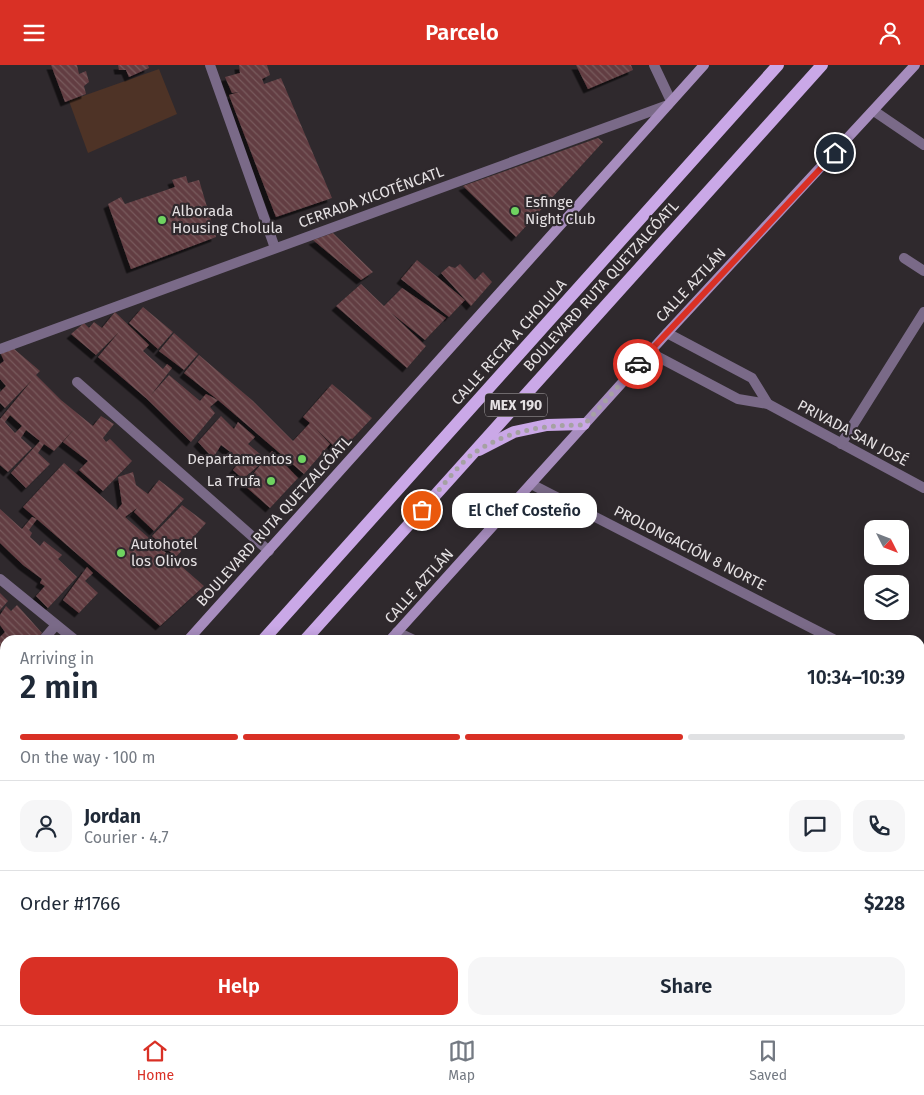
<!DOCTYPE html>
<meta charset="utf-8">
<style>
:root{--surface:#fff;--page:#f6f6f7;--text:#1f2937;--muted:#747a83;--line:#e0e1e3;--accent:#d93025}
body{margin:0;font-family:"Fira Sans",sans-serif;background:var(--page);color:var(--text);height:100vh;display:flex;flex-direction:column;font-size:19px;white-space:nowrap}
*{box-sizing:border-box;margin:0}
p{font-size:16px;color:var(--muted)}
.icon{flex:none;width:28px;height:28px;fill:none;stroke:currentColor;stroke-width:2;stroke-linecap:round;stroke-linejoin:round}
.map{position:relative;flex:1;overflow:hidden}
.details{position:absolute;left:0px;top:570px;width:925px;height:390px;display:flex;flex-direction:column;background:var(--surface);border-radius:15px 15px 0 0;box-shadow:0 2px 12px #0003}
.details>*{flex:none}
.needle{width:32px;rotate:132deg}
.controls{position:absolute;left:864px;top:455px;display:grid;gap:10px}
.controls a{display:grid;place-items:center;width:45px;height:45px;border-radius:10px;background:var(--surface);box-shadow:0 2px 12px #0003;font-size:25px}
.pin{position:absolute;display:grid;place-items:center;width:42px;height:42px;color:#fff;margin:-21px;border:2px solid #fff;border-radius:50%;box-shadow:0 1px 5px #0007}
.courier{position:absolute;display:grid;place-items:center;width:50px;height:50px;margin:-25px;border:4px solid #d93025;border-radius:50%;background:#fff;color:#222;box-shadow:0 1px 6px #0007}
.bubble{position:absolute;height:35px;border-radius:15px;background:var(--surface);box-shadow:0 2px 12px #0003;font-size:16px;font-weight:600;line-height:35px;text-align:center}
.headline em{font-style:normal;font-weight:600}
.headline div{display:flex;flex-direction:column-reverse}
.headline{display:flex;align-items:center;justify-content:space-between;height:85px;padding:0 20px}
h1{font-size:32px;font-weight:600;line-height:38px}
.bar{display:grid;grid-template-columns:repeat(4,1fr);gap:8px 5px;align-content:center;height:60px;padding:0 20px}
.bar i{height:6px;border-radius:4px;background:var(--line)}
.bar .selected{background:var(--accent)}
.bar p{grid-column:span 4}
.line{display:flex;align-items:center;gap:12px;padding:0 20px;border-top:1px solid var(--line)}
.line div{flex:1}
.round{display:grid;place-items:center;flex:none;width:52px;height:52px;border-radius:15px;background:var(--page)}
.button{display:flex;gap:10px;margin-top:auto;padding:10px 20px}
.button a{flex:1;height:58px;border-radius:15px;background:var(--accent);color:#fff;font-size:20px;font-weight:600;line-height:58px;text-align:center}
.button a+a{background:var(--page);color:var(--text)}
header{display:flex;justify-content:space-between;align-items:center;height:65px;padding:0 20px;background:var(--accent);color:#fff;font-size:22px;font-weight:600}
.menu{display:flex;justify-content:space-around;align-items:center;height:70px;border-top:1px solid var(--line);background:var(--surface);font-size:14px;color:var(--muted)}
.menu a{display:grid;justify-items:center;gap:2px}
.menu .selected{color:var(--accent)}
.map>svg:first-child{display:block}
.garden{fill:#4e3326}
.building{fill:url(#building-back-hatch);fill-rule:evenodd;filter:url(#shadow)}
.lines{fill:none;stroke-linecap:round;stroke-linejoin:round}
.service{stroke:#7a6a88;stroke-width:10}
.minor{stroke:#7a6a88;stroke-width:10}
.secondary{stroke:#a78dbe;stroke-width:10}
.primary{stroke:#caa8e7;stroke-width:12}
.done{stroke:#a5a1a3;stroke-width:5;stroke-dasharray:0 9}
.route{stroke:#d93025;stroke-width:6}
.poi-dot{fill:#6fd360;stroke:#2f292d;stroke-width:2}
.labels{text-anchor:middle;stroke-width:4.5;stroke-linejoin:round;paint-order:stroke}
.shield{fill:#2f292d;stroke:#aeaaac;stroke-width:1}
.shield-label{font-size:14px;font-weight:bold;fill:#e5e1e3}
.street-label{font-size:15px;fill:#e5e1e3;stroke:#2f292d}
.poi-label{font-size:15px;fill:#e5e1e3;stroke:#2f292d;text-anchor:start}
</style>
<header><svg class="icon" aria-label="menu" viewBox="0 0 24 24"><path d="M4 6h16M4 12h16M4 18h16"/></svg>Parcelo<svg class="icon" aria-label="person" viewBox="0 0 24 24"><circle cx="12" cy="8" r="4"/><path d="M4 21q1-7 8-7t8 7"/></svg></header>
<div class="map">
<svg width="924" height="960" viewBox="0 0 924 960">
<defs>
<pattern id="building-back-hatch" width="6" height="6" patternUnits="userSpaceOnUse" patternTransform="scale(1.25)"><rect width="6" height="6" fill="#623e42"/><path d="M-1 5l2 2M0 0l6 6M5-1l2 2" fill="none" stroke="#785a5d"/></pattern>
<filter id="shadow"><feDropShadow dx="-4.5" dy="4.5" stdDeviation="0" flood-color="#0009"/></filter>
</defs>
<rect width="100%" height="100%" fill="#2f292d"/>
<g class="garden">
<path d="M159,4L177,49L88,88L69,36Z"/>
<path d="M0,680L5,687V739L0,745Z"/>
</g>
<g class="building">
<path d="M51,0H77L79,9L86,6L89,17L84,21L86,29L65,37Z"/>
<path d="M118,0H148L149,3L129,12L126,5H119Z"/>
<path d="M239,0H267L270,10L262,14L264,19L281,13L332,133L276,152L229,30L239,27L232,28L225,12L240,8Z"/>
<path d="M576,0H631L633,5L588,24Z"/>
<path d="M598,73L603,77L516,172L463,121Z"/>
<path d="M186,111L188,118L199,115L216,172L131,204L108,139L121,132L125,139L175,122L172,115Z"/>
<path d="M333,168L373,207L361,215L313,175Z"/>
<path d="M417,195L465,235L449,252L401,214Z"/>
<path d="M460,199L475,215L483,207L492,217L471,241L441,208L449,201L455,203Z"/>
<path d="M361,219L384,241L402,223L446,253L425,275L390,247L426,281L407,303L336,241Z"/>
<path d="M143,242L173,267L158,284L129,258Z"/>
<path d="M115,247L149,280L143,286L163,304L167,299L172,303L151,330L169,310L200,336L206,329L218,335L184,308L199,290L253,336L293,376L310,358L303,352L332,319L372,353L340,387L315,363L330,379L304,409L218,335L210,342L215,348L191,377L147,334L98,292L119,267L96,290L71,269L84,258L89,263L94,257L102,263Z"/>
<path d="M174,268L198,289L184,305L159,286Z"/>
<path d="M13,283L40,306L36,310L61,335L93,361L101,351L114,359L103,373L106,377L110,374L132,396L103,426L79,405L88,396L63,377L75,363L54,386L44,379L38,388L50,399L26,423L11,408L40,376L26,365L21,373L32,383L8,407L0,400V354L32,315L5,343L0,338V327L6,321L0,314V299L4,296L0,287ZM10,350L22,361L15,368L5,357Z"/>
<path d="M221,351L234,364L238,357L255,372L248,379L266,394L243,414L233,405L241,395L221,380L213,393L198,377Z"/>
<path d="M272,386L298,413L270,443L244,420Z"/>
<path d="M64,398L117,445L122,439L118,412L133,407L136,420L148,429L159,415L184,434L154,466L134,447L137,443L125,452L204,521L160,561L23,442Z"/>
<path d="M182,440L206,458L176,492L152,471Z"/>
<path d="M0,444L22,464L32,452L37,454L29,465L32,468L30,472L40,481L44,476L62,490L58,494L77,512L48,543L36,531L45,521L40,518L42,514L23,500L0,478Z"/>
<path d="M87,502L93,508L85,516L98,528L79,548L63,535Z"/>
<path d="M0,528L8,536L0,545Z"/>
<path d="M17,540L42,568L36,575H5V595L0,590V572L5,567L0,560V550L6,541L11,546Z"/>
</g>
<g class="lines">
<path class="service" d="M874,46L924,80"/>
<g class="minor">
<path d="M210,0L275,183"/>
<path d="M654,0L671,36"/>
<path d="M904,193L924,206"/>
<path d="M667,268L752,313L768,339"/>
<path d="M0,284L668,40"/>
<path d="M649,287L738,334L768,339L924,423"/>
<path d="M77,317L269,486"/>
<path d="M841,379L924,247"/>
<path d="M531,419L835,575"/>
<path d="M0,514L75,575"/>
<path d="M397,567L414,575"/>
<path d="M43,575L56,560"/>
<path d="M0,612H5"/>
<path d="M920,619L924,621"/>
<path d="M920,824L924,823"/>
<path d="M920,935H924"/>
</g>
<g class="secondary">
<path d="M188,575L704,0"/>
<path d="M390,575L667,268L915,0"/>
<path d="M0,784L5,778"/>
</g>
<g class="primary">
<path d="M479,385L514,367L547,360L584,359"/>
<path d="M263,575L778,0"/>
<path d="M305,575L822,0"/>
<path d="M0,842L5,839"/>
<path d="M0,864L5,859"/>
<path d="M0,913L5,907"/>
<path d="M0,960L5,952"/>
<path d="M41,960L46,957"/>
</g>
</g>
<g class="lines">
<path class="done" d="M422,445C435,431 460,397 474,388C508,365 544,360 584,360L638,299"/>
<path class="route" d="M638,299L835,88"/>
</g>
<g class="poi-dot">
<circle cx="515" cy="146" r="5"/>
<circle cx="162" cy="155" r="5"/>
<circle cx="302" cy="394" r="5"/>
<circle cx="271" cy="416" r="5"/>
<circle cx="121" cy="488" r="5"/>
</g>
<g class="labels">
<rect class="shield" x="485" y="328.5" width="62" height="23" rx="4"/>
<g class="shield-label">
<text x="516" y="345">MEX 190</text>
</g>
<g class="street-label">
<text transform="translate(371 132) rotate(-20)" y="5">CERRADA XICOTÉNCATL</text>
<text transform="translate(691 220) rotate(-47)" y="5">CALLE AZTLÁN</text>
<text transform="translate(601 221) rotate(-48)" y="5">BOULEVARD RUTA QUETZALCÓATL</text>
<text transform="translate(509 277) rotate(-48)" y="5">CALLE RECTA A CHOLULA</text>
<text transform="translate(853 368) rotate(28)" y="5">PRIVADA SAN JOSÉ</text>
<text transform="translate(274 456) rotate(-48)" y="5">BOULEVARD RUTA QUETZALCÓATL</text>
<text transform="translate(690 483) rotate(27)" y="5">PROLONGACIÓN 8 NORTE</text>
<text transform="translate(419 521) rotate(-48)" y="5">CALLE AZTLÁN</text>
</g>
<g class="poi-label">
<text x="525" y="142">Esfinge<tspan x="525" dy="17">Night Club</tspan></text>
<text x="172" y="151">Alborada<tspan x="172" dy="17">Housing Cholula</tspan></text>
<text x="292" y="399" text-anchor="end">Departamentos</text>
<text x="261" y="421" text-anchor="end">La Trufa</text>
<text x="131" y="484">Autohotel<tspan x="131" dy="17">los Olivos</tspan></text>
</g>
</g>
</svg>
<div class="controls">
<a><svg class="needle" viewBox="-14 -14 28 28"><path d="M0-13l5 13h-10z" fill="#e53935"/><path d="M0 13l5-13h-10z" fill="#747a83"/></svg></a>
<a><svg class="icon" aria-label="layers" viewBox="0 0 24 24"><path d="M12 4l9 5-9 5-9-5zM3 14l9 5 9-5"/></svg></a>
</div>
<div class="pin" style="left:422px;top:445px;background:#ea580c"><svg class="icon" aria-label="bag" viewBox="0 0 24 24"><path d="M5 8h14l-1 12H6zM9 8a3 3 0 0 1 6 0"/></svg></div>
<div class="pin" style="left:835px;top:88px;background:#1f2937"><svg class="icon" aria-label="home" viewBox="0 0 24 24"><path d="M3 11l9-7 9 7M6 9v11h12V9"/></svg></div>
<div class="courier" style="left:638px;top:299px"><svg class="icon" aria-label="car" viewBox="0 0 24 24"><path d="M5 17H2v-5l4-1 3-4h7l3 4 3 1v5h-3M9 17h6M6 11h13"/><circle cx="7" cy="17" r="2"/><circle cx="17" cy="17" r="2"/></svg></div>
<div class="bubble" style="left:452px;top:428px;width:145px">El Chef Costeño</div>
<section class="details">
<div class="headline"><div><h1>2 min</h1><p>Arriving in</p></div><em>10:34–10:39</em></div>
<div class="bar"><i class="selected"></i><i class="selected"></i><i class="selected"></i><i></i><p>On the way · 100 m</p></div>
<div class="line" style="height:90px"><a class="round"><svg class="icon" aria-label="person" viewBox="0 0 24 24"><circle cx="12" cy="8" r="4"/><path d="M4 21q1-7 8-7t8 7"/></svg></a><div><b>Jordan</b><p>Courier · 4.7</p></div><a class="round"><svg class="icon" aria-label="chat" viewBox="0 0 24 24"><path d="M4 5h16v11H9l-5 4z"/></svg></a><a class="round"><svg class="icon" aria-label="phone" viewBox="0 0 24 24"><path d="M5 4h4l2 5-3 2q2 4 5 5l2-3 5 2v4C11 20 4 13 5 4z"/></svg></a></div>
<div class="line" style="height:65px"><div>Order #1766</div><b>$228</b></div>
<div class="button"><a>Help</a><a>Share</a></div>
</section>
</div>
<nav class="menu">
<a class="selected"><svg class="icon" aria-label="home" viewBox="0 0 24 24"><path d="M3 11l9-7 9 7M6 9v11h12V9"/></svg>Home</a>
<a><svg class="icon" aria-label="map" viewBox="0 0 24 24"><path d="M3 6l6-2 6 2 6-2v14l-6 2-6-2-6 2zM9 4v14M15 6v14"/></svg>Map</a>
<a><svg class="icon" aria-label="saved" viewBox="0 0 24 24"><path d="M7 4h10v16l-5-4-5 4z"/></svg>Saved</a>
</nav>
